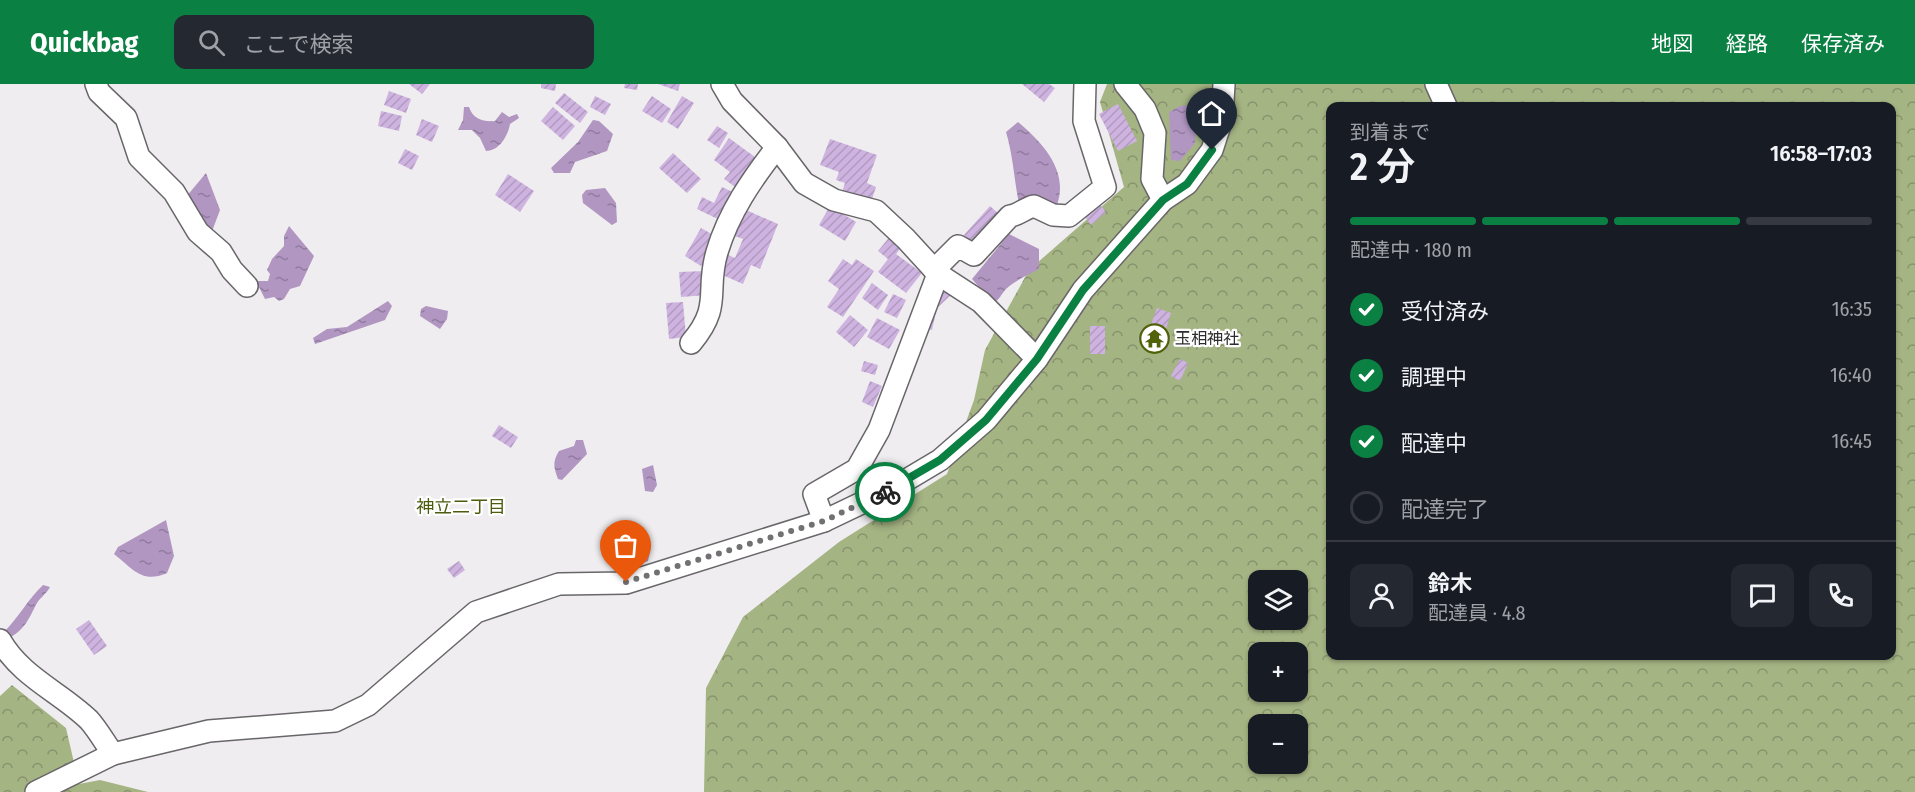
<!DOCTYPE html>
<html lang="ja">
<meta charset="utf-8">
<style>
:root{--surface:#171b24;--page:#242831;--text:#f1f3f6;--muted:#9ea1a6;--line:#363941;--accent:#0b8043}
body{margin:0;font-family:"Fira Sans Condensed","Noto Sans JP",sans-serif;background:var(--page);color:var(--text);height:100vh;display:flex;flex-direction:column;font-size:22px;white-space:nowrap}
*{box-sizing:border-box;margin:0}
p{font-size:20px;color:var(--muted)}
.icon{flex:none;width:33px;height:33px;fill:none;stroke:currentColor;stroke-width:2;stroke-linecap:round;stroke-linejoin:round}
.map{position:relative;flex:1;overflow:hidden}
.drawer{position:absolute;left:1326px;top:18px;width:570px;height:558px;display:flex;flex-direction:column;background:var(--surface);border-radius:12px;box-shadow:0 2px 4px #0004}
.drawer>*{flex:none}
.controls{position:absolute;left:1248px;top:486px;display:grid;gap:12px}
.controls a{display:grid;place-items:center;width:60px;height:60px;border-radius:12px;background:var(--surface);box-shadow:0 2px 4px #0004;font-size:30px}
.pin{position:absolute;display:grid;place-items:center;width:51px;height:51px;color:#fff;margin:-62px -26px;border-radius:50% 50% 50% 0;rotate:-45deg;box-shadow:0 0 6px #0007}
.pin .icon{rotate:45deg}
.courier{position:absolute;display:grid;place-items:center;width:60px;height:60px;margin:-30px;border:4px solid #0b8043;border-radius:50%;background:#fff;color:#222;box-shadow:0 2px 8px #0007}
.summary em{font-style:normal;font-weight:600}
.summary div{display:flex;flex-direction:column-reverse}
.summary{display:flex;align-items:center;justify-content:space-between;height:102px;padding:0 24px}
h1{font-size:39px;font-weight:600;line-height:45px}
.bar{display:grid;grid-template-columns:repeat(4,1fr);gap:9px 6px;align-content:center;height:72px;padding:0 24px}
.bar i{height:8px;border-radius:4px;background:var(--line)}
.bar .on{background:var(--accent)}
.bar p{grid-column:span 4}
.line{display:flex;align-items:center;gap:15px;padding:0 24px;border-top:2px solid var(--line)}
.line div{flex:1}
.round{display:grid;place-items:center;flex:none;width:63px;height:63px;border-radius:12px;background:var(--page)}
ol{padding:0 24px;list-style:none}
li{display:flex;align-items:center;gap:18px;height:66px}
li p{margin-inline-start:auto}
li .icon{padding:6px;border-radius:50%;background:var(--accent);color:#fff;stroke-width:4}
li:last-child{color:var(--muted)}
li i{width:33px;height:33px;border:3px solid var(--line);border-radius:50%}
header{display:flex;align-items:center;gap:36px;box-sizing:border-box;height:84px;padding:0 30px;background:var(--accent);color:#fff}
header strong{font-size:28px}
nav{display:flex;gap:33px;margin-inline-start:auto;font-size:21px}
.search{width:420px;height:54px;background:var(--page);display:flex;align-items:center;gap:15px;box-sizing:border-box;padding:0 21px;border-radius:12px;color:var(--muted);font-size:22px}
.map>svg:first-child{display:block}
.forest{fill:url(#forest-crowns);fill-rule:evenodd}
.water{fill:url(#water-ripples)}
.building{fill:url(#building-hatch)}
.lines{fill:none;stroke-linecap:round;stroke-linejoin:round}
.street-casing{stroke:#686669;stroke-width:24}
.street{stroke:#fff;stroke-width:21}
.done{stroke:#727072;stroke-width:6;stroke-dasharray:0 10.8}
.route{stroke:#0b8043;stroke-width:8}
.labels{text-anchor:middle;stroke-width:4.5;stroke-linejoin:round;paint-order:stroke}
.poi-label{font-size:16px;fill:#2e2d2e;stroke:#fff;text-anchor:start}
.neighbourhood-label{font-size:18px;fill:#4d5d10;stroke:#fff}
</style>
<header>
<strong>Quickbag</strong>
<div class="search"><svg class="icon" aria-label="search" viewBox="0 0 24 24"><circle cx="10" cy="10" r="6"/><path d="M15 15l6 6"/></svg>ここで検索</div>
<nav><a>地図</a><a>経路</a><a>保存済み</a></nav>
</header>
<div class="map">
<svg width="1915" height="708" viewBox="0 0 1915 708">
<defs>
<pattern id="forest-crowns" width="20" height="18" patternUnits="userSpaceOnUse" patternTransform="scale(1.5)"><rect width="20" height="18" fill="#a5b483"/><path d="M2 6a3 3 0 1 1 6 0M12 15a3 3 0 1 1 6 0" fill="none" stroke="#87936c"/></pattern>
<pattern id="water-ripples" width="26" height="14" patternUnits="userSpaceOnUse" patternTransform="scale(1.5)"><rect width="26" height="14" fill="#b196c2"/><path d="M2 4q2-2 4 0t4 0M15 11q2-2 4 0t4 0" fill="none" stroke="#907b9e"/></pattern>
<pattern id="building-hatch" width="6" height="6" patternUnits="userSpaceOnUse" patternTransform="scale(1.5)"><rect width="6" height="6" fill="#ceb3e0"/><path d="M-1 1l2-2M0 6l6-6M5 7l2-2" fill="none" stroke="#b19ac0"/></pattern>
</defs>
<rect width="100%" height="100%" fill="#efedf0"/>
<g class="forest">
<path d="M1107,0H1915V708H704L706,604L743,533L839,458L947,390L974,316L985,266L1029,186L1124,103L1100,18ZM1330,22H1892V572H1330ZM1258,496H1298V536H1258ZM1258,568H1298V608H1258ZM1258,640H1298V680H1258Z"/>
<path d="M12,601L66,644L79,700L100,696L148,708H0V612Z"/>
</g>
<g class="water">
<path d="M1198,20L1195,59L1180,77L1171,76L1169,28L1180,22Z"/>
<path d="M464,23H469C473,35 483,38 495,37L502,28L509,33L517,30L519,34L510,40C508,52 499,67 486,67L480,54L472,46H458L463,36Z"/>
<path d="M593,36L599,37L613,50L607,67L575,78L570,89H554L551,84L578,58Z"/>
<path d="M1018,38C1043,59 1069,87 1057,121L1050,125L1019,120C1014,95 1013,71 1006,48Z"/>
<path d="M206,89L220,126L211,150L186,113Z"/>
<path d="M605,104L616,119L617,138L612,141L583,119L582,111L586,106Z"/>
<path d="M289,142L314,172L300,202L290,205L284,215L279,217L274,213L265,215L256,197H268L270,190L267,186L272,175L284,162V152Z"/>
<path d="M1009,150L1039,165V185C1028,191 1016,196 1006,205C1001,210 1000,216 993,219L972,195Z"/>
<path d="M388,217L392,222L385,236L315,260L313,254L327,245L347,243Z"/>
<path d="M426,222L448,227L447,235L440,245L420,232L421,225Z"/>
<path d="M576,356H583L587,370L562,396L558,395C554,384 552,378 559,367L574,362Z"/>
<path d="M653,381L657,401L653,408L645,407L642,385Z"/>
<path d="M166,436L174,472L167,489C142,500 133,485 114,470L118,463Z"/>
<path d="M643,451L649,452L651,462L648,477L625,485L614,484L612,471L616,464L626,469L636,455Z"/>
<path d="M43,501L50,503C47,509 41,513 37,519C29,534 25,546 9,554L4,548C19,533 28,515 43,501Z"/>
</g>
<g class="building">
<path d="M409,0H430L422,10Z"/>
<path d="M541,0H556L555,7L541,4Z"/>
<path d="M625,0H638L637,6L624,4Z"/>
<path d="M658,0H680L678,7Z"/>
<path d="M1022,0H1049L1055,4L1044,18Z"/>
<path d="M389,7L411,15L406,29L384,21Z"/>
<path d="M564,9L588,28L580,39L555,19Z"/>
<path d="M595,12L611,20L605,31L590,23Z"/>
<path d="M652,12L671,25L662,39L642,27Z"/>
<path d="M682,12L694,19L678,45L667,38Z"/>
<path d="M1118,20L1137,57L1118,67L1099,30Z"/>
<path d="M553,23L575,42L563,56L541,37Z"/>
<path d="M381,27L402,32L399,47L378,42Z"/>
<path d="M422,35L439,42L432,58L416,51Z"/>
<path d="M717,42L728,49L719,64L707,56Z"/>
<path d="M729,54L759,76L738,105L724,95L730,88L714,76Z"/>
<path d="M830,55L877,71L867,99L876,103L871,118L842,108L845,99L836,96L839,88L820,81Z"/>
<path d="M405,65L419,72L412,86L398,79Z"/>
<path d="M673,69L701,95L687,109L659,84Z"/>
<path d="M508,90L534,107L520,128L495,111Z"/>
<path d="M722,103L737,110L724,138L697,125L702,113L714,119Z"/>
<path d="M1096,116L1106,128L1091,141L1082,129Z"/>
<path d="M830,122L856,138L845,157L819,141Z"/>
<path d="M990,122L1000,131L974,160L964,151Z"/>
<path d="M746,126L778,140L760,185L751,181L743,200L718,189L726,170L735,174L743,155L735,152Z"/>
<path d="M701,144L717,153L701,182L685,172Z"/>
<path d="M892,150L904,160L896,170L922,189L906,209L878,188L888,175L878,167Z"/>
<path d="M843,175L852,181L856,175L874,187L843,233L827,223L839,205L828,197Z"/>
<path d="M705,187L707,211L681,213L679,188Z"/>
<path d="M872,199L888,211L878,226L862,214Z"/>
<path d="M939,201L954,208L936,225L929,222Z"/>
<path d="M893,210L906,216L897,234L884,228Z"/>
<path d="M683,218L686,253L669,255L666,219Z"/>
<path d="M1157,224L1171,229L1164,251L1171,253L1167,266L1138,256L1142,244L1149,246Z"/>
<path d="M929,227L936,228L932,246L925,244Z"/>
<path d="M850,231L868,246L854,263L836,248Z"/>
<path d="M877,234L900,246L889,265L867,253Z"/>
<rect x="1090" y="242" width="15" height="28"/>
<path d="M1180,275L1188,279L1180,297L1171,292Z"/>
<path d="M864,277L878,281L875,291L861,287Z"/>
<path d="M870,297L882,302L873,323L862,318Z"/>
<path d="M499,341L518,353L511,364L492,352Z"/>
<path d="M459,477L465,486L454,494L447,485Z"/>
<path d="M89,536L107,562L94,571L76,545Z"/>
</g>
<g class="lines">
<defs>
<g id="street">
<path d="M96,0L99,8L126,34L139,73L174,108L198,148L221,168L232,186L247,202"/>
<path d="M722,0L732,17L777,63L804,99L834,116L876,127L906,155L938,190L981,218L1037,275"/>
<path d="M1125,0L1145,25L1155,49L1152,95L1163,116"/>
<path d="M1436,0L1446,22"/>
<path d="M934,186L958,162L974,171L1010,132C1019,131 1025,124 1034,122L1053,131L1069,132L1105,103L1084,37L1085,0"/>
<path d="M691,259C723,221 705,208 717,168C729,128 752,95 777,63"/>
<path d="M824,437L814,410L857,385L879,346L938,190"/>
<path d="M0,556C21,593 60,608 89,636C98,646 105,659 113,670"/>
<path d="M36,708L113,670L209,647L335,637L368,621L476,528L559,500L626,499L824,437L893,404L940,376L986,336L1037,275L1083,206L1163,116L1187,100L1212,66L1222,35L1224,0"/>
</g>
</defs>
<use href="#street" class="street-casing"/>
<use href="#street" class="street"/>
</g>
<g class="lines">
<path class="done" d="M626,498L824,437L885,408"/>
<path class="route" d="M885,408L940,376L986,336L1037,275L1083,206L1163,116L1187,100L1212,66"/>
</g>
<defs>
<symbol id="temple-ring" viewBox="-11 -11 22 22"><circle r="9.5" fill="#fff" stroke="#51630a" stroke-width="1.5"/><path d="M0-6L5-2H3V0L6.5 2.5H4V6H1.5V3h-3V6H-4V2.5H-6.5L-3 0V-2H-5Z" fill="#51630a"/></symbol>
</defs>
<g fill-rule="evenodd">
<use href="#temple-ring" x="1138" y="238" width="33" height="33"/>
</g>
<g class="labels">
<g class="poi-label">
<text x="1175" y="260">玉相神社</text>
</g>
<g class="neighbourhood-label">
<text x="461" y="429">神立二丁目</text>
</g>
</g>
</svg>
<div class="controls">
<a><svg class="icon" aria-label="layers" viewBox="0 0 24 24"><path d="M12 4l9 5-9 5-9-5zM3 14l9 5 9-5"/></svg></a>
<a>+</a>
<a>−</a>
</div>
<div class="pin" style="left:626px;top:498px;background:#ea580c"><svg class="icon" aria-label="bag" viewBox="0 0 24 24"><path d="M5 8h14l-1 12H6zM9 8a3 3 0 0 1 6 0"/></svg></div>
<div class="pin" style="left:1212px;top:66px;background:#1f2937"><svg class="icon" aria-label="home" viewBox="0 0 24 24"><path d="M3 11l9-7 9 7M6 9v11h12V9"/></svg></div>
<div class="courier" style="left:885px;top:408px"><svg class="icon" aria-label="bike" viewBox="0 0 24 24"><circle cx="6" cy="16" r="4"/><circle cx="18" cy="16" r="4"/><path d="M6 16l4-8h5l3 8M10 8l3 8H6M13 5h3"/></svg></div>
<section class="drawer">
<div class="summary"><div><h1>2 分</h1><p>到着まで</p></div><em>16:58–17:03</em></div>
<div class="bar"><i class="on"></i><i class="on"></i><i class="on"></i><i></i><p>配達中 · 180 m</p></div>
<ol>
<li><svg class="icon" aria-label="check" viewBox="0 0 24 24"><path d="M5 12l5 5 9-10"/></svg>受付済み<p>16:35</p></li>
<li><svg class="icon" aria-label="check" viewBox="0 0 24 24"><path d="M5 12l5 5 9-10"/></svg>調理中<p>16:40</p></li>
<li><svg class="icon" aria-label="check" viewBox="0 0 24 24"><path d="M5 12l5 5 9-10"/></svg>配達中<p>16:45</p></li>
<li><i></i>配達完了</li>
</ol>
<div class="line" style="height:108px"><a class="round"><svg class="icon" aria-label="person" viewBox="0 0 24 24"><circle cx="12" cy="8" r="4"/><path d="M4 21q1-7 8-7t8 7"/></svg></a><div><b>鈴木</b><p>配達員 · 4.8</p></div><a class="round"><svg class="icon" aria-label="chat" viewBox="0 0 24 24"><path d="M4 5h16v11H9l-5 4z"/></svg></a><a class="round"><svg class="icon" aria-label="phone" viewBox="0 0 24 24"><path d="M5 4h4l2 5-3 2q2 4 5 5l2-3 5 2v4C11 20 4 13 5 4z"/></svg></a></div>
</section>
</div>
